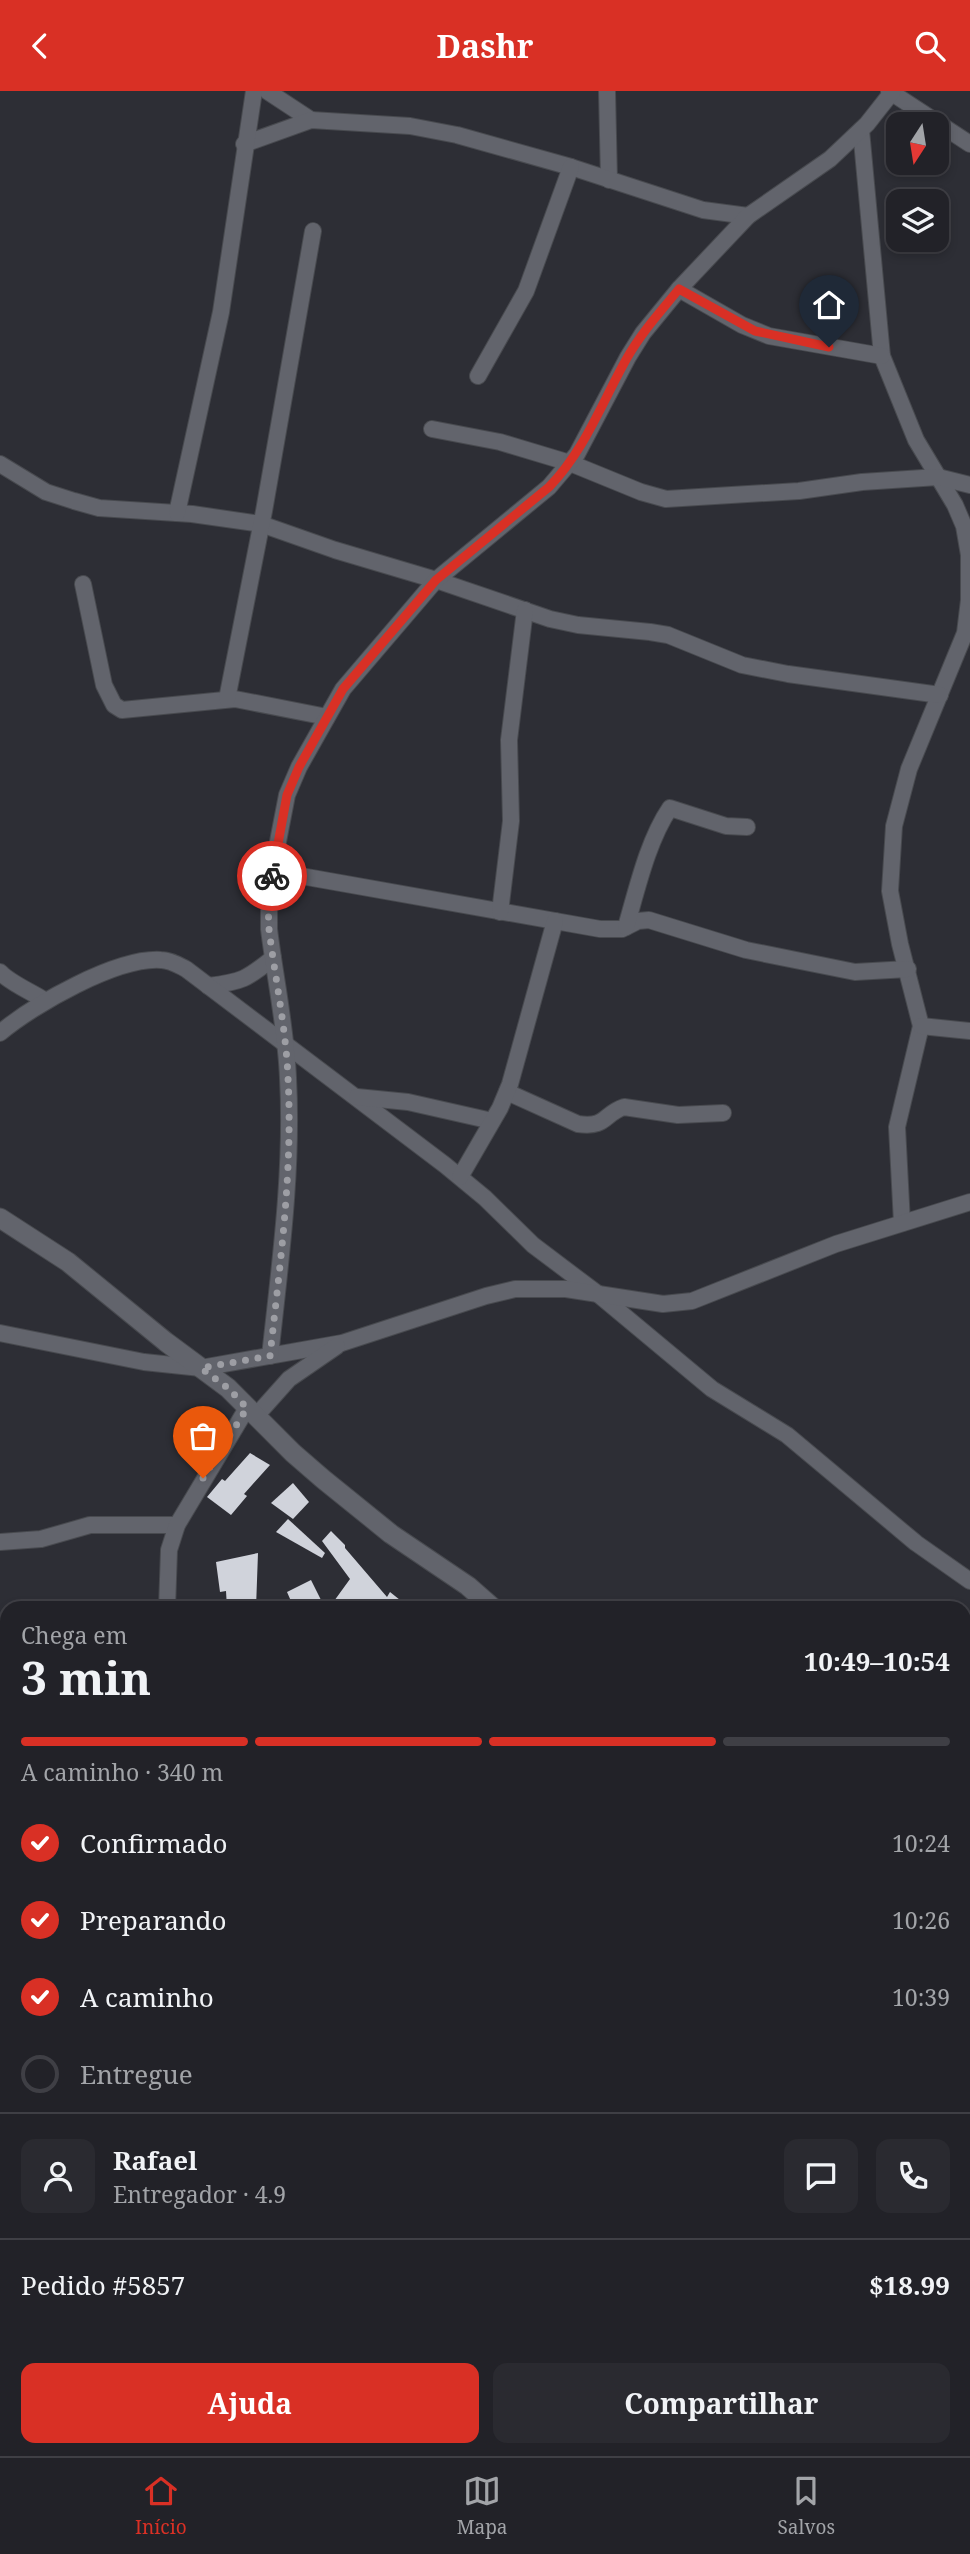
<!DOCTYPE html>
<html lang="pt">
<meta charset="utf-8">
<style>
:root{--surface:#222228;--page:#2a2a30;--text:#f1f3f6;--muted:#a2a4a8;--line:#3f3f45;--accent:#d93025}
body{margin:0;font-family:"Noto Serif",serif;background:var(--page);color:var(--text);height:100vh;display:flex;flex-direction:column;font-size:26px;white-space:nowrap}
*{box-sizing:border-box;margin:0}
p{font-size:23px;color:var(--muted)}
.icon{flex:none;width:38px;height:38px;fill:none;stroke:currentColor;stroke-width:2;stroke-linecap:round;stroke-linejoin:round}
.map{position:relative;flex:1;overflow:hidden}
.side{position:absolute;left:0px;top:1510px;width:971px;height:856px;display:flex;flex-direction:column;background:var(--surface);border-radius:21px 21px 0 0;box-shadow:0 4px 10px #0003,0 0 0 2px var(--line)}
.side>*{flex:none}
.needle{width:46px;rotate:192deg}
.controls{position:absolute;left:886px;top:21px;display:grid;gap:14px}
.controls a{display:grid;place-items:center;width:63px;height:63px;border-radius:14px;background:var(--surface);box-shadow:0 4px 10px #0003,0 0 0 2px var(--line);font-size:35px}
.pin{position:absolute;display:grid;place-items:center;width:60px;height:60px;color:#fff;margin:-72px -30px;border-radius:50% 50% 50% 0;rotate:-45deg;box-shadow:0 0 7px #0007}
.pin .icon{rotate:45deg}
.courier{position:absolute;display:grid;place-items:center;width:70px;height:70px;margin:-35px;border:5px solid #d93025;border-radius:50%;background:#fff;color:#222;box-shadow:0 2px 9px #0007}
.head em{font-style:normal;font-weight:700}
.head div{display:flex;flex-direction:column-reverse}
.head{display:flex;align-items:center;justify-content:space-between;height:119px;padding:0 21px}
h1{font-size:46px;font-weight:700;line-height:52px}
.bar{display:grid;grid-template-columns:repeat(4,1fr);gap:10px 7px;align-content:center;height:84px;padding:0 21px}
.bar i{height:9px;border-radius:5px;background:var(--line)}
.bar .selected{background:var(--accent)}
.bar p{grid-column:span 4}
.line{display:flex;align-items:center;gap:18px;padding:0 21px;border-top:2px solid var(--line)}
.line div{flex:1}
.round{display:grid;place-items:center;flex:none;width:74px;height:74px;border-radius:14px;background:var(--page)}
ol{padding:0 21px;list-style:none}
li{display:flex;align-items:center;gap:21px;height:77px}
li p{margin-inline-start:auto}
li .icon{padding:7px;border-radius:50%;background:var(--accent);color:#fff;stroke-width:4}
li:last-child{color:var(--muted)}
li i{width:38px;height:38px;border:4px solid var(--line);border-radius:50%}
.button{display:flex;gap:14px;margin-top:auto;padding:14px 21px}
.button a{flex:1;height:80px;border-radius:14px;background:var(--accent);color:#fff;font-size:28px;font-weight:700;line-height:80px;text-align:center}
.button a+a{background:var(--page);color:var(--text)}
header{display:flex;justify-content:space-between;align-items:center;height:91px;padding:0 21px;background:var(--accent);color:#fff;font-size:32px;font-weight:700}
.tabs{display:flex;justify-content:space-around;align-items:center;height:98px;border-top:2px solid var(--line);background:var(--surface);font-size:19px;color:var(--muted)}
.tabs a{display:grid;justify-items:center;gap:4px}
.tabs .selected{color:var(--accent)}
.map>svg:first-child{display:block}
.building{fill:#d0d3db}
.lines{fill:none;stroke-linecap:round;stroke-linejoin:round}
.minor-casing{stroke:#484a4f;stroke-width:18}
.tertiary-casing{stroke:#484a4f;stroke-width:21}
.minor{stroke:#62646c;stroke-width:16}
.tertiary{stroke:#62646c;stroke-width:19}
.done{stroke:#9d9ea4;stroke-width:7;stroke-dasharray:0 12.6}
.route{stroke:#d93025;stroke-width:9}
</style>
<header><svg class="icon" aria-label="back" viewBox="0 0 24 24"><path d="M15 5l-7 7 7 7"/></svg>Dashr<svg class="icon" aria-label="search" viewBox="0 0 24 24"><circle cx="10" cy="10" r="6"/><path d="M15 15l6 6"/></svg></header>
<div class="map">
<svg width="970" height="2365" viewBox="0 0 970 2365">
<rect width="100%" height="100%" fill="#2d2e35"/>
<g class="building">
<path d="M250,1362L270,1374L244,1403L247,1405L231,1424L207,1406L222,1388L225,1390Z"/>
<path d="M293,1392L309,1411L293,1428L271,1412Z"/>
<path d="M288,1428L325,1462L322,1467L276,1441Z"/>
<path d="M331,1440L345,1454V1457L387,1506L390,1501L410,1517H329L350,1488L322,1450Z"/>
<path d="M258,1462L256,1517H227L226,1500L220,1501L216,1471Z"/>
<path d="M311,1489L325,1517H294L287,1501Z"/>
</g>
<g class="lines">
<defs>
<g id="minor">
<path d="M267,0L311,29"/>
<path d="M607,0L609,89"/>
<path d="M889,0L970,53"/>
<path d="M861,39L882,265L916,349L955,414L964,435L969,464V509L965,542L909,678L894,735L890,800L900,853L921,935L897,1036L902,1132"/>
<path d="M244,53L311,29L410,35L457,44L571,76L703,119L748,125"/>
<path d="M679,198L742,234L769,245L882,265"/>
<path d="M478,285L526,200L571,76"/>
<path d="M432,338L500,351L570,372L641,401L666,408L799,400L862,391L938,386L970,394"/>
<path d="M0,373L46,401L74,410L99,417L192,423L261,433L335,459L436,489L550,528L578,534L650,541L668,544L742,574L788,583L940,604"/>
<path d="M177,422L221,221L254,0"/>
<path d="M83,493L104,594L114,614L122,619L235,608L327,626"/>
<path d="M227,608L264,420L313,140"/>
<path d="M273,780L600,838H622L638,830L649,829L746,859L855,881L908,878"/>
<path d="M500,821L511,730L509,649L525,519"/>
<path d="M626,836C637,798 648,749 670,717L726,735L747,736"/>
<path d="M0,881C10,892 30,900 44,909"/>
<path d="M208,895C242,891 247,888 273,867"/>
<path d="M921,935L970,940"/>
<path d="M0,942C33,914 117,866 161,869C170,869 178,874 186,878L445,1074L485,1107L533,1154L598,1203L712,1298L787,1344L916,1452L970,1490"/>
<path d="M507,1001L578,1033C607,1037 603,1023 624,1016L678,1024L723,1022"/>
<path d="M357,1006L408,1011L492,1030"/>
<path d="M460,1086L500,1017L510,993L555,830"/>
<path d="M0,1242L144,1271L201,1277L342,1252L486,1205L515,1198H566L663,1213L692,1210L836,1153L970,1111"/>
<path d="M270,1265C280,1173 293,1079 288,987C286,937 275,887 269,838V797L287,704L299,676L343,598L436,489L549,396L577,363L628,266L643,242L679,198L748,125L830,68L867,33L893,0"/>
<path d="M256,1325L289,1288L337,1255"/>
<path d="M0,1451L41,1448L90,1434H177"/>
<path d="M167,1517L169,1459L177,1434L247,1317"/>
<path d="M0,1542H7"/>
<path d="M0,1647H7"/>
<path d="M0,1858L7,1867"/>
<path d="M0,1992L7,1988"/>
<path d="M964,2142H970"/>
<path d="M0,2259L7,2261"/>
<path d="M964,2286H970"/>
<path d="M256,2359L270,2365"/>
<path d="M640,2359L642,2365"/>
<path d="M302,2365L306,2359"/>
<path d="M726,2365L734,2359"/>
<path d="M935,2365L938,2359"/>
</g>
<g id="tertiary">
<path d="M0,1127L68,1171L166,1251L228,1297L293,1362L323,1388L391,1443L468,1495L493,1517"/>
<path d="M964,1883L970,1888"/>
<path d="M0,2041L7,2046"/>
<path d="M425,2359L435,2365"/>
</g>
</defs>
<use href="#minor" class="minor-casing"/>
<use href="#tertiary" class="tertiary-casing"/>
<use href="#minor" class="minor"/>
<use href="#tertiary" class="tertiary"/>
</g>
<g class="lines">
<path class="done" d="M203,1387L247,1317L228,1297L201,1277L270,1265C280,1173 293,1079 288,987C286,937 275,887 269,838L268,813L272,785"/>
<path class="route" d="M272,785L287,704L299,676L343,598L436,489L549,396C585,359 602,311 627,267C641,242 661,220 679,198L755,240L829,256"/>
</g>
</svg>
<div class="controls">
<a><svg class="needle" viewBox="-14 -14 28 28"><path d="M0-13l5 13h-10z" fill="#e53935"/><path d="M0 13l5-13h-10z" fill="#a2a4a8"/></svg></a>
<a><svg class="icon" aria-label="layers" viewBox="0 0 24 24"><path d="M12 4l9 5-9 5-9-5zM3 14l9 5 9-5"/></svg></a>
</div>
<div class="pin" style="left:203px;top:1387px;background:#ea580c"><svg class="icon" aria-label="bag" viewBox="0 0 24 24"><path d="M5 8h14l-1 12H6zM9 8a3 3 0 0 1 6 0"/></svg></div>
<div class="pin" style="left:829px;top:256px;background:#1f2937"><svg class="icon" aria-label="home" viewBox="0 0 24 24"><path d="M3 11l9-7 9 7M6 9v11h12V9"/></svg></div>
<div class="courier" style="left:272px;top:785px"><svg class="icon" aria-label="bike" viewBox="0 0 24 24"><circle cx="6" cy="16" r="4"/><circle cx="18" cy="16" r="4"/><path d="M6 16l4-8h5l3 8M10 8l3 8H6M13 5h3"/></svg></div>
<section class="side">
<div class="head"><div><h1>3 min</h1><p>Chega em</p></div><em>10:49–10:54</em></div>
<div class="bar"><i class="selected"></i><i class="selected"></i><i class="selected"></i><i></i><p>A caminho · 340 m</p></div>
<ol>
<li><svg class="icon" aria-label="check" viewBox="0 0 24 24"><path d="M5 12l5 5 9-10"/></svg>Confirmado<p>10:24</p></li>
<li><svg class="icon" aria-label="check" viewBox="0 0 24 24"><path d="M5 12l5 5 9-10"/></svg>Preparando<p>10:26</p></li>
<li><svg class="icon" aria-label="check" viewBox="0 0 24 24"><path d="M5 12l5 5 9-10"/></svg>A caminho<p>10:39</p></li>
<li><i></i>Entregue</li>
</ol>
<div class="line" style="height:126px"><a class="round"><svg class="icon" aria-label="person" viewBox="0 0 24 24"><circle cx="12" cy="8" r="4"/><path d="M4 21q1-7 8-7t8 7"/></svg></a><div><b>Rafael</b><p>Entregador · 4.9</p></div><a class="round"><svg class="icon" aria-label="chat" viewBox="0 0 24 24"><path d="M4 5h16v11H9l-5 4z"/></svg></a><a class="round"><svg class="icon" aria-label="phone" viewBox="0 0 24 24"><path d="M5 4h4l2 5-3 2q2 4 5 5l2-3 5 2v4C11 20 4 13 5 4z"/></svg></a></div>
<div class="line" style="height:91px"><div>Pedido #5857</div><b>$18.99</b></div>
<div class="button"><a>Ajuda</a><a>Compartilhar</a></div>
</section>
</div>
<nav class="tabs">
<a class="selected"><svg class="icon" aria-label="home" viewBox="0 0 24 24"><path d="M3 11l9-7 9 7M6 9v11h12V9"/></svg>Início</a>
<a><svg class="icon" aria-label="map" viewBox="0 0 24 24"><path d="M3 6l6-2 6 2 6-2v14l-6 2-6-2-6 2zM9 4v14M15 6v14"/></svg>Mapa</a>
<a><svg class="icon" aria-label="saved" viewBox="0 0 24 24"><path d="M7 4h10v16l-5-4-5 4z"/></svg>Salvos</a>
</nav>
